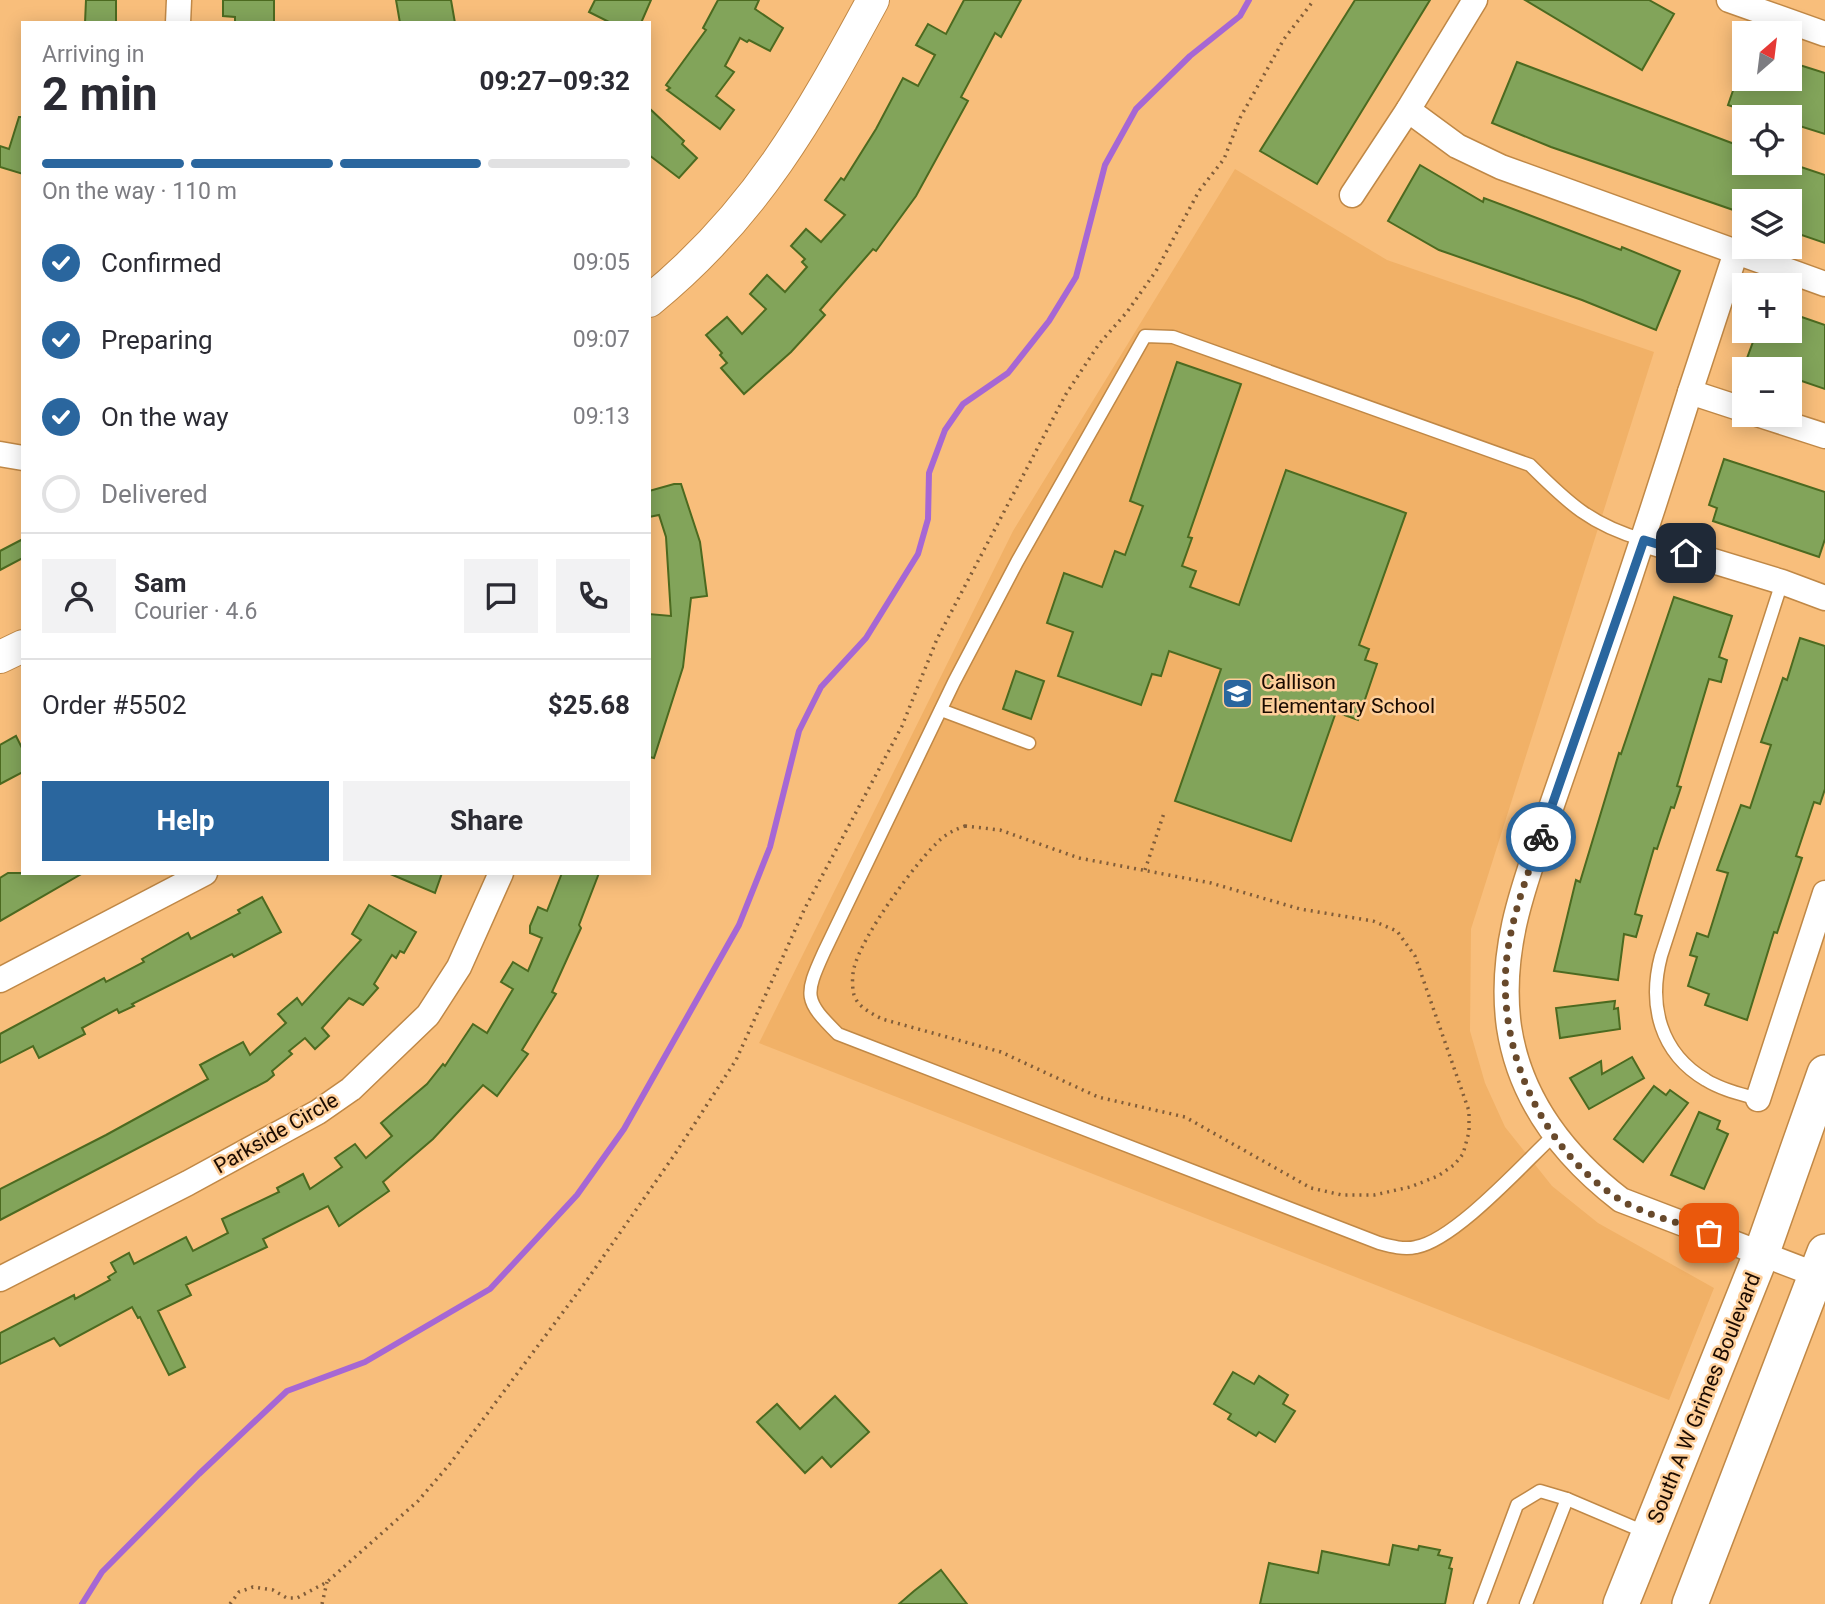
<!DOCTYPE html>
<meta charset="utf-8">
<style>
:root{--surface:#fff;--page:#f2f2f3;--text:#2b2b33;--muted:#7c7c81;--line:#e1e1e2;--accent:#2a669e}
body{margin:0;font-family:Roboto,sans-serif;background:var(--page);color:var(--text);height:100vh;display:flex;flex-direction:column;font-size:26px;white-space:nowrap}
*{box-sizing:border-box;margin:0}
p{font-size:23px;color:var(--muted)}
.icon{flex:none;width:38px;height:38px;fill:none;stroke:currentColor;stroke-width:2;stroke-linecap:round;stroke-linejoin:round}
.map{position:relative;flex:1;overflow:hidden}
.drawer{position:absolute;left:21px;top:21px;width:630px;height:854px;display:flex;flex-direction:column;background:var(--surface);border-radius:0px;box-shadow:0 4px 18px #0003}
.drawer>*{flex:none}
.needle{width:46px;rotate:28deg}
.tools{position:absolute;left:1732px;top:21px;display:grid;gap:14px}
.tools a{display:grid;place-items:center;width:70px;height:70px;border-radius:0px;background:var(--surface);box-shadow:0 4px 18px #0003;font-size:35px}
.pin{position:absolute;display:grid;place-items:center;width:60px;height:60px;color:#fff;margin:-30px;border-radius:14px;box-shadow:0 4px 10px #0006}
.courier{position:absolute;display:grid;place-items:center;width:70px;height:70px;margin:-35px;border:5px solid #2a669e;border-radius:50%;background:#fff;color:#222;box-shadow:0 2px 9px #0007}
.headline em{font-style:normal;font-weight:700}
.headline div{display:flex;flex-direction:column-reverse}
.headline{display:flex;align-items:center;justify-content:space-between;height:119px;padding:0 21px}
h1{font-size:46px;font-weight:700;line-height:52px}
.bar{display:grid;grid-template-columns:repeat(4,1fr);gap:10px 7px;align-content:center;height:84px;padding:0 21px}
.bar i{height:9px;border-radius:5px;background:var(--line)}
.bar .active{background:var(--accent)}
.bar p{grid-column:span 4}
.line{display:flex;align-items:center;gap:18px;padding:0 21px;border-top:2px solid var(--line)}
.line div{flex:1}
.round{display:grid;place-items:center;flex:none;width:74px;height:74px;border-radius:0px;background:var(--page)}
ol{padding:0 21px;list-style:none}
li{display:flex;align-items:center;gap:21px;height:77px}
li p{margin-inline-start:auto}
li .icon{padding:7px;border-radius:50%;background:var(--accent);color:#fff;stroke-width:4}
li:last-child{color:var(--muted)}
li i{width:38px;height:38px;border:4px solid var(--line);border-radius:50%}
.action{display:flex;gap:14px;margin-top:auto;padding:14px 21px}
.action a{flex:1;height:80px;border-radius:0px;background:var(--accent);color:#fff;font-size:28px;font-weight:700;line-height:80px;text-align:center}
.action a+a{background:var(--page);color:var(--text)}
.map>svg:first-child{display:block}
.built{fill:#f1b167}
.lines{fill:none;stroke-linecap:round;stroke-linejoin:round}
.stream{stroke:#a667d4;stroke-width:6}
.building{fill:#82a45a;stroke:#4c6a20;stroke-width:2}
.service-casing{stroke:#c08846;stroke-width:15}
.minor-casing{stroke:#c08846;stroke-width:27}
.tertiary-casing{stroke:#c08846;stroke-width:34}
.secondary-casing{stroke:#c08846;stroke-width:38}
.path{stroke:#815d39;stroke-width:3.5;stroke-dasharray:2 5;stroke-linecap:butt}
.service{stroke:#fff;stroke-width:12}
.minor{stroke:#fff;stroke-width:24}
.tertiary{stroke:#fff;stroke-width:32}
.secondary{stroke:#fff;stroke-width:35}
.done{stroke:#68492b;stroke-width:7;stroke-dasharray:0 12.6}
.route{stroke:#2a669e;stroke-width:9}
.labels{text-anchor:middle;stroke-width:5;stroke-linejoin:round;paint-order:stroke}
.poi-label{font-size:21px;fill:#1a0a00;stroke:#fdce99;text-anchor:start}
.street-label{font-size:21px;fill:#1a0a00;stroke:#fdce99}
</style>
<div class="map">
<svg width="1825" height="1604" viewBox="0 0 1825 1604">
<rect width="100%" height="100%" fill="#f8be7b"/>
<path class="built" d="M1235,169L1387,260L1654,352L1471,929L1470,1031L1485,1083L1505,1127L1552,1186L1598,1223L1714,1288L1669,1400L759,1043L1013,531Z"/>
<g class="lines">
<path class="stream" d="M82,1604L102,1572L199,1474L287,1391L365,1362L490,1289L577,1195L624,1129L739,925L770,847L799,731L821,687L866,638L918,554L928,519L929,473L945,430L963,404L1008,373L1049,321L1076,277L1105,165L1136,109L1190,56L1240,16L1249,0"/>
</g>
<g class="building">
<path d="M86,0H116V23H85Z"/>
<path d="M223,0H274V23H235V17L223,16Z"/>
<path d="M396,0H451L455,23H400Z"/>
<path d="M595,0H651L641,23H611L589,12Z"/>
<path d="M718,0H759L755,9L783,28L770,51L749,40L747,42L740,38L725,66L734,72L716,96L734,110L720,129L667,90L670,88L666,85L706,30L703,28Z"/>
<path d="M964,0H1021L1001,37L995,33L961,97L968,101L916,196L876,251L873,249L820,310L825,315L791,352L744,394L721,368L727,363L720,355L722,353L706,335L727,317L742,334L766,309L750,294L767,275L785,292L807,267L802,262L805,259L791,246L806,229L821,242L845,215L825,200L841,178L844,180L876,129L903,78L918,86L935,55L916,45L928,24L946,34Z"/>
<path d="M1355,0H1430L1317,184L1260,151Z"/>
<path d="M1525,0H1649L1674,14L1642,70Z"/>
<path d="M1517,62L1745,148V163H1789L1825,175V243L1790,231V201H1745V214L1551,147L1492,123Z"/>
<path d="M1790,62L1825,73V134L1790,123V117H1766L1728,105L1737,79H1790Z"/>
<path d="M649,108L684,141L682,144L697,158L679,178L649,155Z"/>
<path d="M19,117H23V174L0,167V146L9,149Z"/>
<path d="M1420,165L1483,202L1484,198L1621,250L1622,247L1680,271L1656,330L1582,300L1439,250L1388,221Z"/>
<path d="M1790,313L1825,325V389L1790,377V369H1768L1746,361L1757,331H1790Z"/>
<path d="M1177,362L1241,384L1188,537L1192,538L1182,566L1196,571L1190,587L1239,605L1286,470L1406,513L1359,645L1369,649L1365,660L1377,664L1358,720L1336,712L1291,841L1175,801L1221,669L1169,651L1161,676L1152,674L1141,705L1058,676L1073,632L1047,623L1064,573L1102,587L1115,551L1125,555L1143,506L1130,501Z"/>
<path d="M1724,459L1825,492V539L1819,557L1713,521L1717,508L1709,505Z"/>
<path d="M674,484H681L700,542L707,596L691,598L683,667L654,758L649,757V614L671,616L666,537L659,515L649,517V491Z"/>
<path d="M23,539V558L0,570V551Z"/>
<path d="M1674,597L1732,616L1719,657L1727,660L1721,682L1709,679L1677,786L1681,787L1674,808L1671,807L1657,849L1654,848L1639,899L1635,914L1642,916L1636,937L1624,934L1618,980L1554,971L1576,880L1580,882L1619,753L1621,754Z"/>
<path d="M1800,638L1825,646V789L1820,804L1814,802L1796,856L1802,858L1777,933L1774,932L1747,1020L1705,1005L1709,994L1688,986L1697,957L1690,955L1697,933L1708,937L1728,873L1717,870L1741,805L1750,808L1771,745L1761,742L1783,678L1787,680Z"/>
<path d="M1016,671L1044,681L1031,719L1003,709Z"/>
<path d="M16,736L23,750V772L0,784V745Z"/>
<path d="M8,873H83L0,921V878Z"/>
<path d="M388,873H442L435,893Z"/>
<path d="M562,873H599L579,925L581,928L552,992L556,994L522,1050L528,1054L497,1096L483,1085L433,1139L383,1182L389,1191L339,1226L328,1206L263,1239L267,1247L186,1285L191,1295L158,1311L185,1367L169,1375L140,1317L138,1318L132,1307L60,1346L54,1338L0,1364V1333L74,1295L75,1299L110,1280L108,1277L116,1272L111,1263L129,1253L134,1264L186,1237L193,1251L228,1233L222,1219L279,1192L277,1188L303,1174L310,1189L342,1167L335,1158L355,1144L366,1158L392,1136L381,1123L427,1084L443,1064L445,1066L473,1024L487,1033L513,989L501,982L513,962L528,971L542,938L530,933V926L538,907L547,911Z"/>
<path d="M262,897L281,932L234,957L232,954L132,1004L134,1006L119,1013L117,1009L82,1028L85,1034L39,1058L33,1046L0,1063V1034L104,978L106,982L144,962L142,959L188,933L191,939L240,913L238,910Z"/>
<path d="M369,905L416,932L404,953L400,951L396,958L392,955L374,984L378,988L363,1005L349,998L322,1028L329,1036L315,1049L305,1038L289,1051L292,1054L272,1071L274,1075L267,1081L0,1220V1189L106,1135L208,1079L200,1065L243,1042L250,1055L286,1023L278,1014L297,998L302,1005L361,940L352,934Z"/>
<path d="M1615,1001L1614,1009L1618,1008L1620,1029L1560,1038L1556,1008Z"/>
<path d="M1632,1057L1644,1078L1589,1109L1570,1078L1601,1061L1602,1074Z"/>
<path d="M1654,1086L1666,1095L1670,1090L1688,1103L1643,1162L1614,1139Z"/>
<path d="M1699,1112L1720,1121L1717,1129L1728,1134L1704,1189L1671,1175Z"/>
<path d="M1233,1372L1254,1384L1259,1376L1288,1395L1283,1404L1295,1411L1275,1442L1259,1432L1256,1436L1228,1419L1231,1414L1214,1404Z"/>
<path d="M835,1396L869,1432L831,1467L822,1457L805,1473L757,1422L777,1404L800,1429Z"/>
<path d="M1393,1545L1418,1550L1419,1546L1440,1550L1438,1555L1452,1558L1449,1568L1452,1569L1445,1604H1260L1269,1563L1318,1573L1322,1551L1389,1565Z"/>
<path d="M941,1570L967,1604H899L914,1591Z"/>
</g>
<g class="lines">
<defs>
<g id="service">
<path d="M941,710L1029,743"/>
<path d="M1758,1099C1741,1094 1722,1090 1706,1080C1660,1053 1648,1005 1661,956L1782,582"/>
<path d="M1554,1135C1523,1164 1455,1240 1416,1247C1404,1250 1390,1246 1379,1243L838,1034C804,1000 804,996 824,952L954,682L1017,562L1145,336L1173,337L1530,465C1568,503 1591,525 1644,540"/>
<path d="M1480,1604L1517,1505L1540,1491L1567,1499L1647,1533"/>
<path d="M1526,1604L1567,1499"/>
</g>
<g id="minor">
<path d="M1729,0L1825,34"/>
<path d="M178,23L179,0"/>
<path d="M1408,110L1457,146L1501,167L1825,284"/>
<path d="M1352,195L1408,110L1475,0"/>
<path d="M1690,392L1736,252"/>
<path d="M1745,410L1690,392C1658,494 1625,594 1590,695C1575,738 1560,782 1545,825C1521,892 1499,955 1509,1027C1520,1100 1564,1156 1621,1200L1825,1278"/>
<path d="M1760,415L1825,436"/>
<path d="M0,454L23,458"/>
<path d="M1644,540L1782,582L1825,598"/>
<path d="M0,980L205,873"/>
<path d="M1758,1099L1825,893"/>
<path d="M0,1279L188,1183L318,1112L351,1089L428,1015L459,967L501,873"/>
</g>
<g id="tertiary">
<path d="M649,301C756,214 809,118 873,0"/>
<path d="M0,657L23,646"/>
</g>
<g id="secondary">
<path d="M1621,1604L1762,1252L1825,1073"/>
<path d="M1690,1604L1825,1252"/>
</g>
</defs>
<use href="#service" class="service-casing"/>
<use href="#minor" class="minor-casing"/>
<use href="#tertiary" class="tertiary-casing"/>
<use href="#secondary" class="secondary-casing"/>
<g class="path">
<path d="M965,826L1000,830L1079,858L1211,883L1300,909L1373,921L1397,931L1415,956L1469,1111V1132L1463,1154L1454,1165L1438,1176L1410,1187L1374,1195H1342L1311,1188L1185,1117L1098,1097L1001,1052L882,1019C871,1013 858,1007 854,995C852,987 852,976 854,968C861,937 917,860 941,839C948,833 956,829 965,826Z"/>
<path d="M1145,870L1164,813"/>
<path d="M230,1604L239,1592L253,1587L273,1590L287,1598H297L327,1582L418,1501L449,1465L587,1280L675,1154L736,1060L805,908L902,726L937,639L1066,394L1099,344L1127,312L1156,271L1199,191L1224,159L1240,118L1284,39L1314,0"/>
<path d="M322,1604L327,1582"/>
</g>
<use href="#service" class="service"/>
<use href="#minor" class="minor"/>
<use href="#tertiary" class="tertiary"/>
<use href="#secondary" class="secondary"/>
</g>
<g class="lines">
<path class="done" d="M1541,837C1526,878 1510,921 1506,965C1499,1054 1543,1150 1619,1199C1645,1215 1680,1223 1709,1233"/>
<path class="route" d="M1541,837L1644,540L1686,553"/>
</g>
<defs>
<symbol id="school-square" viewBox="-11 -11 22 22"><rect x="-9" y="-9" width="18" height="18" rx="4" fill="#2a669e" stroke="#fdce99"/><path d="M0-5L7-2L0 1L-7-2ZM-4 1L0 2.5L4 1V4Q0 6-4 4Z" fill="#fff"/></symbol>
</defs>
<g fill-rule="evenodd">
<use href="#school-square" x="1220" y="676" width="35" height="35"/>
</g>
<g class="labels">
<g class="poi-label">
<text x="1261" y="689">Callison<tspan x="1261" dy="24">Elementary School</tspan></text>
</g>
<g class="street-label">
<text transform="translate(276 1133) rotate(-30)" y="7">Parkside Circle</text>
<text transform="translate(1704 1398) rotate(-68)" y="7">South A W Grimes Boulevard</text>
</g>
</g>
</svg>
<div class="tools">
<a><svg class="needle" viewBox="-14 -14 28 28"><path d="M0-13l5 13h-10z" fill="#e53935"/><path d="M0 13l5-13h-10z" fill="#7c7c81"/></svg></a>
<a><svg class="icon" aria-label="locate" viewBox="0 0 24 24"><circle cx="12" cy="12" r="6"/><path d="M12 2v4M12 18v4M2 12h4M18 12h4"/></svg></a>
<a><svg class="icon" aria-label="layers" viewBox="0 0 24 24"><path d="M12 4l9 5-9 5-9-5zM3 14l9 5 9-5"/></svg></a>
<a>+</a>
<a>−</a>
</div>
<div class="pin" style="left:1709px;top:1233px;background:#ea580c"><svg class="icon" aria-label="bag" viewBox="0 0 24 24"><path d="M5 8h14l-1 12H6zM9 8a3 3 0 0 1 6 0"/></svg></div>
<div class="pin" style="left:1686px;top:553px;background:#1f2937"><svg class="icon" aria-label="home" viewBox="0 0 24 24"><path d="M3 11l9-7 9 7M6 9v11h12V9"/></svg></div>
<div class="courier" style="left:1541px;top:837px"><svg class="icon" aria-label="bike" viewBox="0 0 24 24"><circle cx="6" cy="16" r="4"/><circle cx="18" cy="16" r="4"/><path d="M6 16l4-8h5l3 8M10 8l3 8H6M13 5h3"/></svg></div>
<section class="drawer">
<div class="headline"><div><h1>2 min</h1><p>Arriving in</p></div><em>09:27–09:32</em></div>
<div class="bar"><i class="active"></i><i class="active"></i><i class="active"></i><i></i><p>On the way · 110 m</p></div>
<ol>
<li><svg class="icon" aria-label="check" viewBox="0 0 24 24"><path d="M5 12l5 5 9-10"/></svg>Confirmed<p>09:05</p></li>
<li><svg class="icon" aria-label="check" viewBox="0 0 24 24"><path d="M5 12l5 5 9-10"/></svg>Preparing<p>09:07</p></li>
<li><svg class="icon" aria-label="check" viewBox="0 0 24 24"><path d="M5 12l5 5 9-10"/></svg>On the way<p>09:13</p></li>
<li><i></i>Delivered</li>
</ol>
<div class="line" style="height:126px"><a class="round"><svg class="icon" aria-label="person" viewBox="0 0 24 24"><circle cx="12" cy="8" r="4"/><path d="M4 21q1-7 8-7t8 7"/></svg></a><div><b>Sam</b><p>Courier · 4.6</p></div><a class="round"><svg class="icon" aria-label="chat" viewBox="0 0 24 24"><path d="M4 5h16v11H9l-5 4z"/></svg></a><a class="round"><svg class="icon" aria-label="phone" viewBox="0 0 24 24"><path d="M5 4h4l2 5-3 2q2 4 5 5l2-3 5 2v4C11 20 4 13 5 4z"/></svg></a></div>
<div class="line" style="height:91px"><div>Order #5502</div><b>$25.68</b></div>
<div class="action"><a>Help</a><a>Share</a></div>
</section>
</div>
